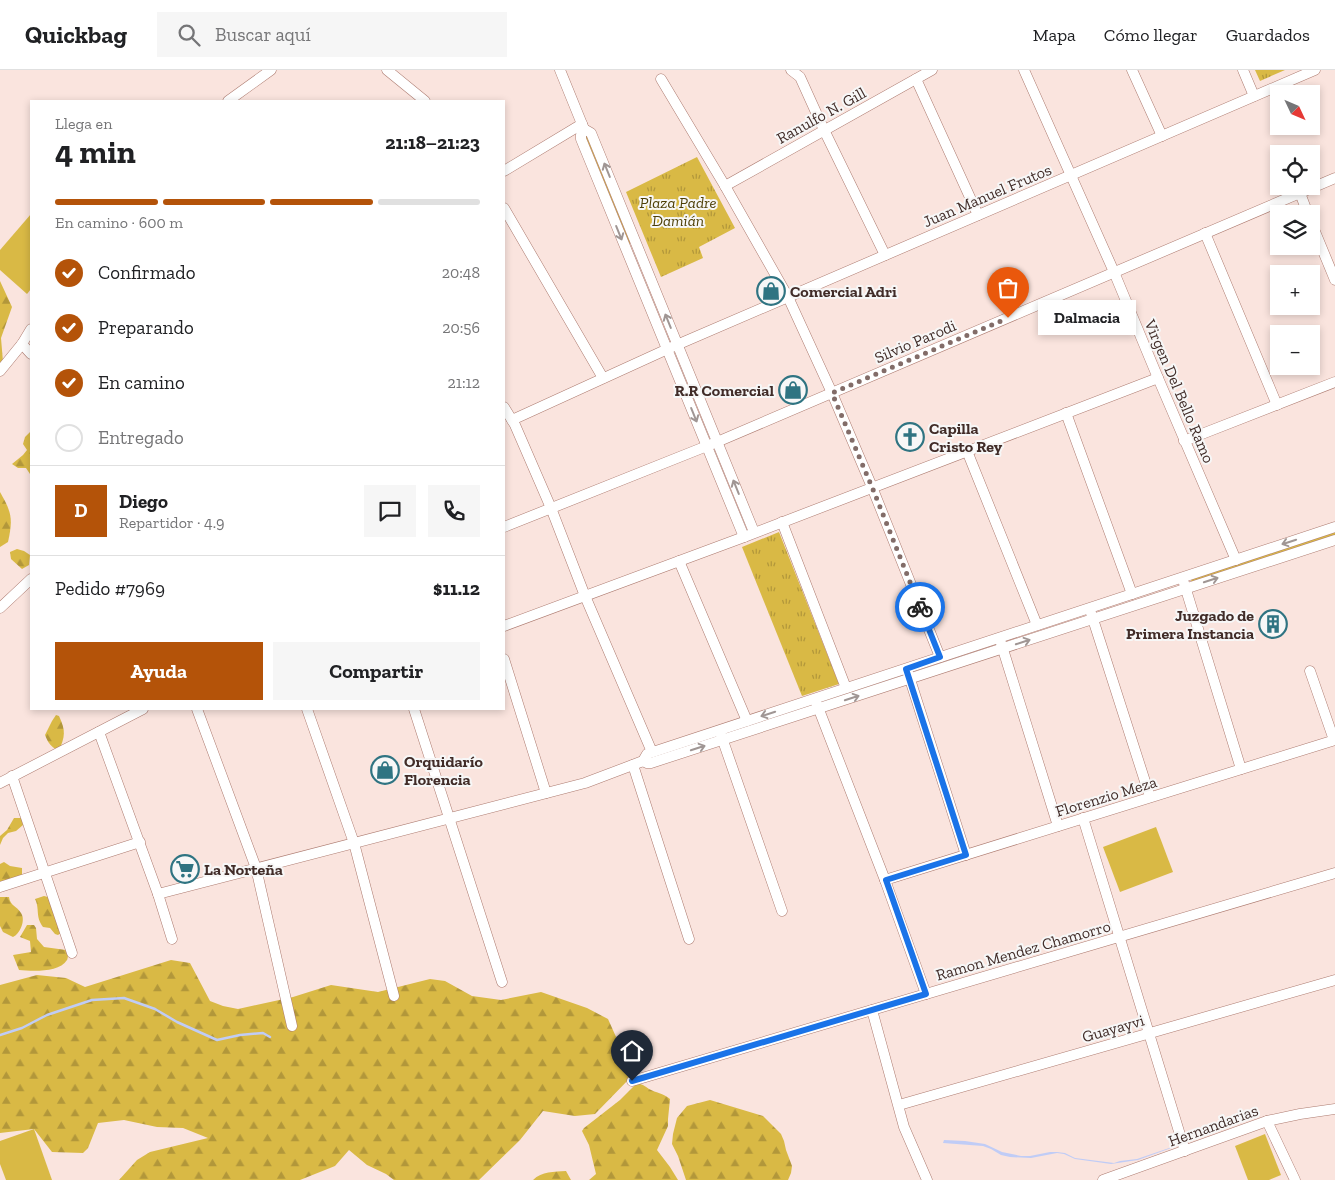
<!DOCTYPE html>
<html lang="es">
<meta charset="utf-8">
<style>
:root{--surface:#fff;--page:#f6f6f6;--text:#202124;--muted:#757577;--line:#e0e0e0;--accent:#b45309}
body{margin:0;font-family:"Zilla Slab",serif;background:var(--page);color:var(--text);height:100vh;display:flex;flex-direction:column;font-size:19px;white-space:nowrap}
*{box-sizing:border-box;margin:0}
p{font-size:16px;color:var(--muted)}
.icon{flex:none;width:28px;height:28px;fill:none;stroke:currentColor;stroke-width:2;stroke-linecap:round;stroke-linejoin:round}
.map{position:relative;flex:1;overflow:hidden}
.side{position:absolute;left:30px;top:30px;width:475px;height:610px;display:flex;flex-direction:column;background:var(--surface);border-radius:0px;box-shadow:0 2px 8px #0003}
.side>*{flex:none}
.needle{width:32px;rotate:134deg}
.buttons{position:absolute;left:1270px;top:15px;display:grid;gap:10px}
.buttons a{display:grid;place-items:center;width:50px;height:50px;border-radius:0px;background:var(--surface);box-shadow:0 2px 8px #0003;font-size:25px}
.pin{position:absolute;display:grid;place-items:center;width:42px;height:42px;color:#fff;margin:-51px -21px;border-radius:50% 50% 50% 0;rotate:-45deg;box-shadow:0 0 5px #0007}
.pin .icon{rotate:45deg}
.courier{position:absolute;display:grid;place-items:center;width:50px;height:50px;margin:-25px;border:4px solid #1a73e8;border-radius:50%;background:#fff;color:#222;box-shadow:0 1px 6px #0007}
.bubble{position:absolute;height:35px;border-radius:0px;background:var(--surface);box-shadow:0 2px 8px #0003;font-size:16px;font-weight:700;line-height:35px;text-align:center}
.headline em{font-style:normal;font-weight:700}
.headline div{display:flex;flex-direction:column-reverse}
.headline{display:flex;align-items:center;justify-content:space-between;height:85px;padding:0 25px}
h1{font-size:32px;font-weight:700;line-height:38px}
.bar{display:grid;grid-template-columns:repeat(4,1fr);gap:8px 5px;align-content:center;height:60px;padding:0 25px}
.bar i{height:6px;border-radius:4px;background:var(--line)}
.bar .selected{background:var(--accent)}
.bar p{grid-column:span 4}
.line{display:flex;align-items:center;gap:12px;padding:0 25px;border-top:1px solid var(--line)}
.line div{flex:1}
.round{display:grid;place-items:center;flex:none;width:52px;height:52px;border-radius:0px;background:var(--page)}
ol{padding:0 25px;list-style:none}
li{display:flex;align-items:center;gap:15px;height:55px}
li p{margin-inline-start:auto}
li .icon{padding:5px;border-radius:50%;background:var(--accent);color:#fff;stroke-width:4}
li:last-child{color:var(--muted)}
li i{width:28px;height:28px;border:2px solid var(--line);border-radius:50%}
.cta{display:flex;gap:10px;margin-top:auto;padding:10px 25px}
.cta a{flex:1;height:58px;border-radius:0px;background:var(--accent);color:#fff;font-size:20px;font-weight:700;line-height:58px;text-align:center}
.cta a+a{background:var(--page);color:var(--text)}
header{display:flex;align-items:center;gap:30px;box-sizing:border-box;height:70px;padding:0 25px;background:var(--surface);border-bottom:1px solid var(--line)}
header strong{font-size:24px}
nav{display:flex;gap:28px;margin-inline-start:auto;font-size:18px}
.search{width:350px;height:45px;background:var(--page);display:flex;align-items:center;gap:12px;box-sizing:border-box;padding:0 18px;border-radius:0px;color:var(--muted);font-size:19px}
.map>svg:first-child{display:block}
.grass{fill:#d9b945}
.forest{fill:url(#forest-firs)}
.park{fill:url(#park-tufts)}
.water{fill:#c0ccf6}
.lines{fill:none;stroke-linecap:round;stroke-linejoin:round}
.stream{stroke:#c0ccf6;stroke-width:2.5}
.minor-casing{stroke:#ad7b70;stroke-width:11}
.minor{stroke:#fff;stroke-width:10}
.oneway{stroke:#a09694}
.done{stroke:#826c68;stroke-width:5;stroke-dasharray:0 9}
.route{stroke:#1a73e8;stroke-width:6}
.labels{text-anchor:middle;stroke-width:4;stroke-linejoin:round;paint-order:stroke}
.street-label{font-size:16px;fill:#412c28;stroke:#f7f7f7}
.park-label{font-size:16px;font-style:italic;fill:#4e3f06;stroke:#f7f7f7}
.poi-label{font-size:16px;font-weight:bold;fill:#412c28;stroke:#f7f7f7;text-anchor:start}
</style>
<header>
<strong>Quickbag</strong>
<div class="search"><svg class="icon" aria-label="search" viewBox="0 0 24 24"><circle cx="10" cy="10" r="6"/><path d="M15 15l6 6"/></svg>Buscar aquí</div>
<nav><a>Mapa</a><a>Cómo llegar</a><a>Guardados</a></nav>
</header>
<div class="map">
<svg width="1335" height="1110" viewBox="0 0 1335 1110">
<defs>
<pattern id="forest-firs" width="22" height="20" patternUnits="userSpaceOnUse" patternTransform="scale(1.25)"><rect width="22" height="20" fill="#d9b945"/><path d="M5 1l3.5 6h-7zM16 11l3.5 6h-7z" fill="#b2973a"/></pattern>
<pattern id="park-tufts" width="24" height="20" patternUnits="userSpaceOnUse" patternTransform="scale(1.25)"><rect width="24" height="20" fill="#d9b945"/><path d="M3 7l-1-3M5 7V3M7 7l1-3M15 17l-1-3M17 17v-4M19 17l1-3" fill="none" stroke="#b2973a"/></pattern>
</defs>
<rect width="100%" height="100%" fill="#fae4de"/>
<g class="grass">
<path d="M587,65L631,173L628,174L585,66Z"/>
<path d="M31,144V219L27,224L0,200V180Z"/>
<path d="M1335,462V465L1193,512L1191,511L1192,509Z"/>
<path d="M1156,757L1173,802L1120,822L1103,777Z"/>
<path d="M34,1059L52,1110H6L0,1094V1071Z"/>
<path d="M1265,1064L1281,1105L1269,1110H1248L1235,1076Z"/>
</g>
<g class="forest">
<path d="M0,211L12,237L1,268L3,292L0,299Z"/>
<path d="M31,361V405L30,404L26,398H18L12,394L23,385L27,380L23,374L25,367Z"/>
<path d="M0,422C12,443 13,449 8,472L0,477Z"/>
<path d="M17,479L24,481L30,485L29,495L22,499L11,489L10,482Z"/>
<path d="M56,645L59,646C66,661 65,666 59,681C51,677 48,673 45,665L52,651Z"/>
<path d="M14,748H22L23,755L16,761L8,763L3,768L0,775V766L7,760Z"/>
<path d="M4,792L10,796L22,798V806L0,820V794Z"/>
<path d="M44,826L48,827L50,830L61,863L58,865L55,864L50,858L43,857C35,846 40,839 35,829Z"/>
<path d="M0,827H9C10,836 17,836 21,843C26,850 20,864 13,867L3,862L0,856Z"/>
<path d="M27,855H34L36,858L37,869L44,877L66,880L68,882C68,884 68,889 67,890C59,903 32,901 19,900L13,885L31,882L30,871L20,867Z"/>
<path d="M171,890L190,893L210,931L223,936L238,939L293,927L331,915L378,922L430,909L445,911L472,926L501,930L541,922L587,938L608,949L621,978L633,993L632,1006L595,1044L575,1046L543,1041L520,1070L479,1110H394L386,1104L367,1095L349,1080L335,1096L300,1110H119L137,1090L150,1082L208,1068L183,1058L157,1057L124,1050L98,1053L88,1078L83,1083L52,1082L34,1059L0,1063V915L37,905L66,908L85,917Z"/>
<path d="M637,1013C642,1014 645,1016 649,1019C656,1023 663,1023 670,1029L668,1049V1056L657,1080L670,1097L678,1110H589L596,1104L589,1075L582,1061L584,1058L620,1030Z"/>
<path d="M710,1030L763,1046L781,1064L784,1071L786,1080L792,1096L791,1103L788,1110H686L678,1086L672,1074L673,1064L677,1048L687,1036Z"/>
<path d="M566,1101L571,1110H533C542,1101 554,1102 566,1101Z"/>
</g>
<g class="park">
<path d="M1255,0H1285L1260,11Z"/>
<path d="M697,87L735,158L699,177L703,188L661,207L626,122Z"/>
<path d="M779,462L839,614L802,626L742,477Z"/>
</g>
<path class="water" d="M944,1070L965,1071L985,1074L1002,1082L1021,1086H1030L1050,1082H1057L1065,1083L1075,1088L1114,1093L1120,1091L1137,1089L1175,1076L1174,1077L1138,1090L1111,1094L1075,1089L1064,1084L1057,1083L1031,1088L1010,1087L1001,1085L991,1079L983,1076L943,1073Z"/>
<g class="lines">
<path class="stream" d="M0,965L22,958L47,945L92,930L124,928L155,939L177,952L217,970L240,965L263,963L270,967"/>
<defs>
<g id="minor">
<path d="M387,0L425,31"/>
<path d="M560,0L584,59L591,63L754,462"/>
<path d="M791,0L800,7L824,60L885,185"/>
<path d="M1024,0L1114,202L1158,308L1236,490"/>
<path d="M1132,0L1162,66"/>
<path d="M1243,0L1254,26"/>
<path d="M661,9L725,116L788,227L832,323L872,417L940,587"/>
<path d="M916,9L978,145"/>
<path d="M228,31L271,0"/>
<path d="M584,59L581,65V69L744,467"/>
<path d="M504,101L582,54"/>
<path d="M725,116L932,0"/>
<path d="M1300,123L1308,144"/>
<path d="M504,138L603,308"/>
<path d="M1311,152L1335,210"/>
<path d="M1205,163L1277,335"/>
<path d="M22,274L31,284"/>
<path d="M0,301L22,274L31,259"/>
<path d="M504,337L515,355L551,438L585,526L652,682"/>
<path d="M1066,343L1132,524"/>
<path d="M512,350L672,277L1315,0"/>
<path d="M1184,371L1335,312"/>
<path d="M967,381L1037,555"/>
<path d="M782,452L846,618"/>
<path d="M504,457L717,372L1335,108"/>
<path d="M679,491L747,651"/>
<path d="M1184,513L1241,699"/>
<path d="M0,538L31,509"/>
<path d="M1091,543L1150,727"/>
<path d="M504,556L744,467L1158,308"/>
<path d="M1001,573L1058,756"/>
<path d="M504,589L546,723"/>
<path d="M1310,601L1334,670"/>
<path d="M908,603L966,785"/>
<path d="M816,632L885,810L926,924"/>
<path d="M197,639L256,798L292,956"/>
<path d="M307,639L354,773L394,926"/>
<path d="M414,639L502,912"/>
<path d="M99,662L158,824L172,869"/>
<path d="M721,665L782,841"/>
<path d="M643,691L647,693H651L1335,470"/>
<path d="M633,695L689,869"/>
<path d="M12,706L72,883"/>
<path d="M0,713L143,639"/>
<path d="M1083,748L1185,1081"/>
<path d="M885,810L1335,670"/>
<path d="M0,817L140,772"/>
<path d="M158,824L585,713L643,691L647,684L1335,457"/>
<path d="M872,940L904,1057L927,1110"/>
<path d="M632,1011L1335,803"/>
<path d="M899,1035L1335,910"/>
<path d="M1267,1051L1295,1110"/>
<path d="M1103,1110L1267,1051L1300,1044L1335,1039"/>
</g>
</defs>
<use href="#minor" class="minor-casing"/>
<use href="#minor" class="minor"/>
</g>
<defs><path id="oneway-shaft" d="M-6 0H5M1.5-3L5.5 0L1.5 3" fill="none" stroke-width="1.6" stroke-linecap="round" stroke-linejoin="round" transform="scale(1.25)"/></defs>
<g class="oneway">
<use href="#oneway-shaft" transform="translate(607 100) rotate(-112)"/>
<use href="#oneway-shaft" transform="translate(619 163) rotate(68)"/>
<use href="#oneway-shaft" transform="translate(668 251) rotate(-112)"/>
<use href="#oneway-shaft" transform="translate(694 345) rotate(68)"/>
<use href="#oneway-shaft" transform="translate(736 417) rotate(-112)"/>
<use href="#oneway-shaft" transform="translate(1289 472) rotate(162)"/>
<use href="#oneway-shaft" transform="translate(1211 510) rotate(-18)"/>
<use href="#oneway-shaft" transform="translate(1023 572) rotate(-18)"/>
<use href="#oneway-shaft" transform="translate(852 628) rotate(-18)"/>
<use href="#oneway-shaft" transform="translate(768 644) rotate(162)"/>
<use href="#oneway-shaft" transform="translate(698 678) rotate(-18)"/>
</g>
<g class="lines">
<path class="done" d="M920,537L872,417L832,323L1008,248"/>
<path class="route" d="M632,1011L926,924L886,810L966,785L906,599L940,587L920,537"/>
</g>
<defs>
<symbol id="shop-ring" viewBox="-11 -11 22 22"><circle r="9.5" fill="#f7f7f7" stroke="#2f7482" stroke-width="1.5"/><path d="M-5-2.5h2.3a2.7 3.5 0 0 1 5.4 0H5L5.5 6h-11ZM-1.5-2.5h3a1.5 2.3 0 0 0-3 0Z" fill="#2f7482"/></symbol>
<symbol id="church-ring" viewBox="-11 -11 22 22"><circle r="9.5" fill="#f7f7f7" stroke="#2f7482" stroke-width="1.5"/><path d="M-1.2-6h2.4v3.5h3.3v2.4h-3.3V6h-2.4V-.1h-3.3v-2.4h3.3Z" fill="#2f7482"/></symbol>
<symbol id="building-ring" viewBox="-11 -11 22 22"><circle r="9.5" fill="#f7f7f7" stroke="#2f7482" stroke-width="1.5"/><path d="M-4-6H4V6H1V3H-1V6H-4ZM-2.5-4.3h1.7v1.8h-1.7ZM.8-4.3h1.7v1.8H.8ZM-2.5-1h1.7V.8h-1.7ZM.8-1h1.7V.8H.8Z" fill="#2f7482"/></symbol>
<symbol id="supermarket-ring" viewBox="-11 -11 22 22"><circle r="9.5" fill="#f7f7f7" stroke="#2f7482" stroke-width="1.5"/><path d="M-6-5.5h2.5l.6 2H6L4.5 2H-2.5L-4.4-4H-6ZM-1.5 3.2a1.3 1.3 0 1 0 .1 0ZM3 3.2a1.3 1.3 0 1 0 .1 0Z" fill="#2f7482"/></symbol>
</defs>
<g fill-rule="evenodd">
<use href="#shop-ring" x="755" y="205" width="32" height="32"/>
<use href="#shop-ring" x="777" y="304" width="32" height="32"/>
<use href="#church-ring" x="894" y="351" width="32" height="32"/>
<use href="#building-ring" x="1257" y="538" width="32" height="32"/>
<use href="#shop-ring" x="369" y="684" width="32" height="32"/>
<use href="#supermarket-ring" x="169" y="783" width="32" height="32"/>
</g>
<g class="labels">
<g class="street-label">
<text transform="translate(821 45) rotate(-29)" y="6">Ranulfo N. Gill</text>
<text transform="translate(987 125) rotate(-23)" y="6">Juan Manuel Frutos</text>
<text transform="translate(915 271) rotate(-23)" y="6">Silvio Parodi</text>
<text transform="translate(1180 321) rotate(67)" y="6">Virgen Del Bello Ramo</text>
<text transform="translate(1106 726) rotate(-17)" y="6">Florenzio Meza</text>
<text transform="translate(1023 880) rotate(-16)" y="6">Ramon Mendez Chamorro</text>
<text transform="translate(1113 958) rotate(-16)" y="6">Guayayvi</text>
<text transform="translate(1213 1055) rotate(-20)" y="6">Hernandarias</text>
</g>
<g class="park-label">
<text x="678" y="138">Plaza Padre<tspan x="678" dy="18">Damián</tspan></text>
</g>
<g class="poi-label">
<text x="790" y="227">Comercial Adri</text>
<text x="774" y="326" text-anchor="end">R.R Comercial</text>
<text x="929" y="364">Capilla<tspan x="929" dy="18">Cristo Rey</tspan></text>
<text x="1254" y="551" text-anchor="end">Juzgado de<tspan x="1254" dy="18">Primera Instancia</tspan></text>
<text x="404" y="697">Orquidarío<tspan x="404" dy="18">Florencia</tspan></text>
<text x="204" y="805">La Norteña</text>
</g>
</g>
</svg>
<div class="buttons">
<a><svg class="needle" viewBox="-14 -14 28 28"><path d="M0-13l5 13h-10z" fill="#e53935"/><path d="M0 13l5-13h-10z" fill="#757577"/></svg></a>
<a><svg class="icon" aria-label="locate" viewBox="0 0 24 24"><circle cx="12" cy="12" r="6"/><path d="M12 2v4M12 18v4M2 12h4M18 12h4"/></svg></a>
<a><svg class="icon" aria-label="layers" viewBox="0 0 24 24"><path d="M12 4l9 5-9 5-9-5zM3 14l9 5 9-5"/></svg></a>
<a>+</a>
<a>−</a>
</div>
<div class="pin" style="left:1008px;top:248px;background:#ea580c"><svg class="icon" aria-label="bag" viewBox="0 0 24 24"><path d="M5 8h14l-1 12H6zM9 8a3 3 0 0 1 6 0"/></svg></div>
<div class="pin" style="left:632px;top:1011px;background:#1f2937"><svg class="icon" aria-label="home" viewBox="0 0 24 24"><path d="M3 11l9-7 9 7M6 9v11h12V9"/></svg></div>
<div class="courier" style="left:920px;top:537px"><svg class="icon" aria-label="bike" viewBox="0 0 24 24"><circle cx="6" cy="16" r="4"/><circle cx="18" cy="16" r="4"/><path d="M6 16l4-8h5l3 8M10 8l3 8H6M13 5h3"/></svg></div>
<div class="bubble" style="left:1038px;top:230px;width:98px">Dalmacia</div>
<section class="side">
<div class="headline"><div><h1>4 min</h1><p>Llega en</p></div><em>21:18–21:23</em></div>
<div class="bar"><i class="selected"></i><i class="selected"></i><i class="selected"></i><i></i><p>En camino · 600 m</p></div>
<ol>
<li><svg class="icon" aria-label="check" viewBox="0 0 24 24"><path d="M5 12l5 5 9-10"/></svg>Confirmado<p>20:48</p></li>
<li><svg class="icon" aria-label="check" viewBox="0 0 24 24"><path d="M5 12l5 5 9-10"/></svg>Preparando<p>20:56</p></li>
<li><svg class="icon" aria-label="check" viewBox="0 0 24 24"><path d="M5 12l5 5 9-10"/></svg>En camino<p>21:12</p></li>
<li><i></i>Entregado</li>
</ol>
<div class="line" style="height:90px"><b class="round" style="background:var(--accent);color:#fff">D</b><div><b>Diego</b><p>Repartidor · 4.9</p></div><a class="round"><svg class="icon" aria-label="chat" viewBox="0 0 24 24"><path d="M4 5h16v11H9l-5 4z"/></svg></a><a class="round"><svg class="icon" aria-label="phone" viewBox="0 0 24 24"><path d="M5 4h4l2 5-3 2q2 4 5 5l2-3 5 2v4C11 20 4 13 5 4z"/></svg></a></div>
<div class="line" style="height:65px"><div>Pedido #7969</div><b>$11.12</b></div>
<div class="cta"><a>Ayuda</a><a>Compartir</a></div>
</section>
</div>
